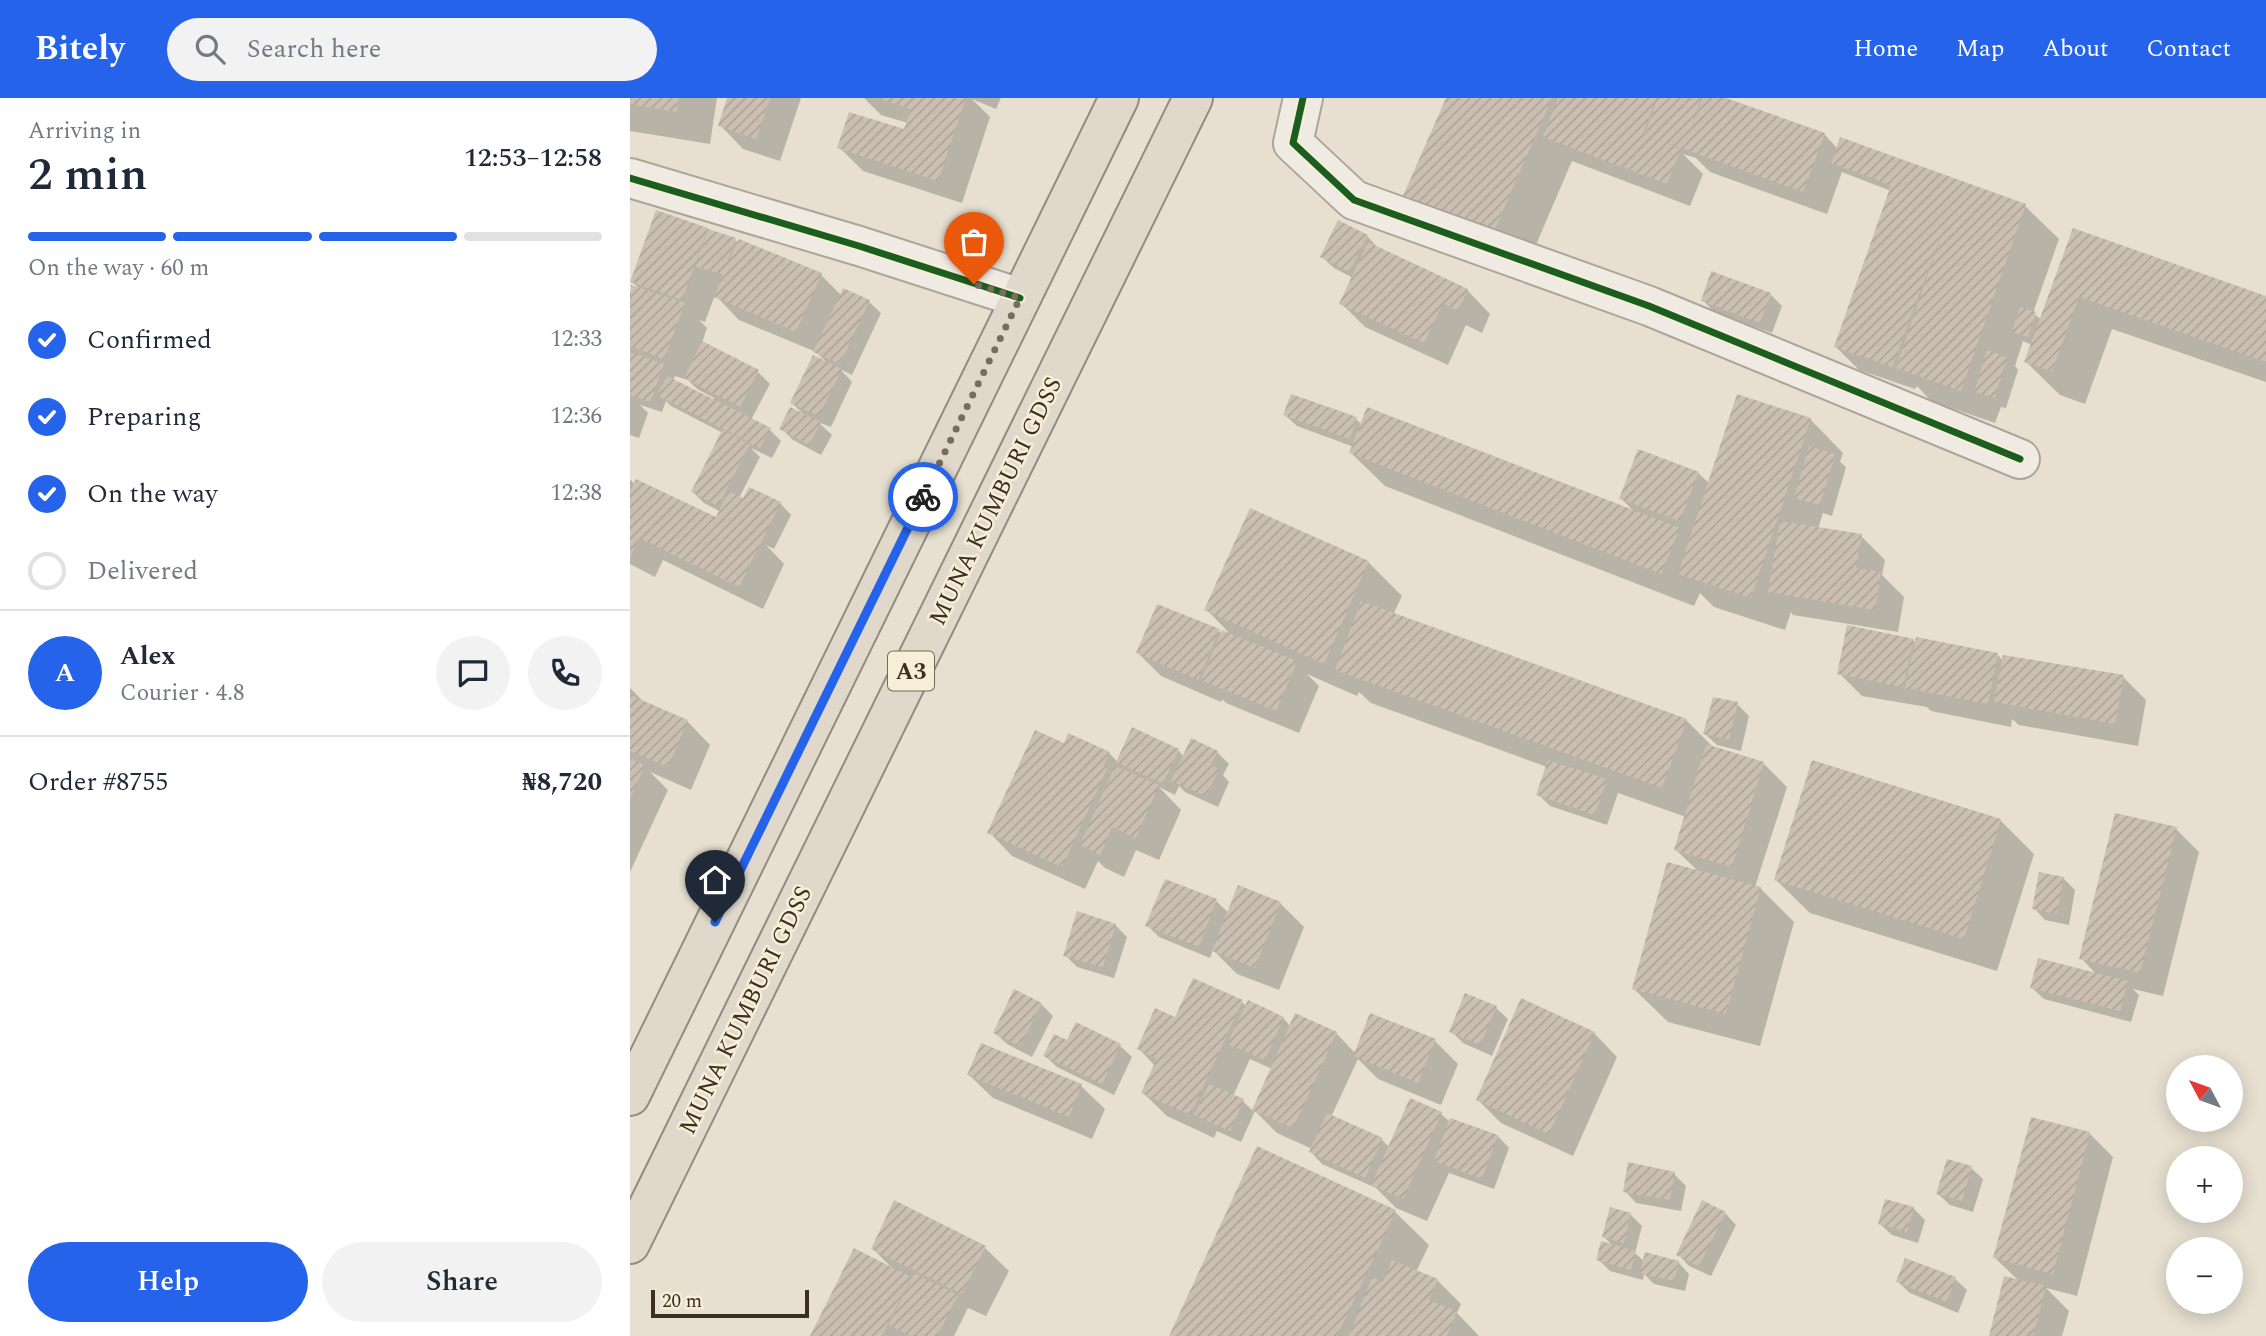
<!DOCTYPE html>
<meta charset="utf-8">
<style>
:root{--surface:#fff;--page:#f2f2f3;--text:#1f2937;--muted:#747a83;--line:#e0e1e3;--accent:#2563eb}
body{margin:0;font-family:Spectral,serif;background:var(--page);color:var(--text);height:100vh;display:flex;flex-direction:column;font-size:26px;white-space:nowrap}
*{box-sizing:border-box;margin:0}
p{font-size:23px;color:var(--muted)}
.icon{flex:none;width:38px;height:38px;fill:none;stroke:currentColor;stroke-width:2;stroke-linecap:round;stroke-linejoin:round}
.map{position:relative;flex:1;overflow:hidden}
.details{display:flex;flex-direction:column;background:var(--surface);width:630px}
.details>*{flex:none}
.needle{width:46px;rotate:311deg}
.tools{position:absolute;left:1536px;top:957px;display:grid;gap:14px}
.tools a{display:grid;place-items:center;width:77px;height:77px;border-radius:50%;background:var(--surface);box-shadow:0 4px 18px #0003;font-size:35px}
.scale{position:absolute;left:21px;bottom:18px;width:158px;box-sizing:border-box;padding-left:7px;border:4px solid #3d2e20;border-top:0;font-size:19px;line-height:24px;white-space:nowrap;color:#3d2e20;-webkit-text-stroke:5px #f7eed8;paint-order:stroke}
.pin{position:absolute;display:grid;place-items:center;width:60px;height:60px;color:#fff;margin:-72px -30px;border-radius:50% 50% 50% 0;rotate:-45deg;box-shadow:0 0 7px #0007}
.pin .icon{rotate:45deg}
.courier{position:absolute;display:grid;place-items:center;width:70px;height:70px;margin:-35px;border:5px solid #2563eb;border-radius:50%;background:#fff;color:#222;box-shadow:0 2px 9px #0007}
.summary em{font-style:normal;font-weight:600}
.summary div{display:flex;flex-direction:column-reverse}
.summary{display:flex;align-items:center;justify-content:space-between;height:119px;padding:0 28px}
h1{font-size:46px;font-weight:600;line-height:52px}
.bar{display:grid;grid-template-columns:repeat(4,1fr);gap:10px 7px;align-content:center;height:84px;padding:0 28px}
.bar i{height:9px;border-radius:5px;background:var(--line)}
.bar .selected{background:var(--accent)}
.bar p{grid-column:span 4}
.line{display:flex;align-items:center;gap:18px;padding:0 28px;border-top:2px solid var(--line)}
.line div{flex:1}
.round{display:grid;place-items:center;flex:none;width:74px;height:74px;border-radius:37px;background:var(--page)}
ol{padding:0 28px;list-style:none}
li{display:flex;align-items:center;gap:21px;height:77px}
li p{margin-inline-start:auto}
li .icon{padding:7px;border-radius:50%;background:var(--accent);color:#fff;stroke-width:4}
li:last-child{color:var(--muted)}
li i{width:38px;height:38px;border:4px solid var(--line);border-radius:50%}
.button{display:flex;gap:14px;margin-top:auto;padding:14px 28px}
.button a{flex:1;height:80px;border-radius:42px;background:var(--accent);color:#fff;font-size:28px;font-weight:600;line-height:80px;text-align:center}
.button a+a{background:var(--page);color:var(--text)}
header{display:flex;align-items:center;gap:42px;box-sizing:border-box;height:98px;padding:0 35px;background:var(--accent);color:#fff}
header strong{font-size:33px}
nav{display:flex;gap:38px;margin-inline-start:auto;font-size:24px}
.search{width:490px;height:63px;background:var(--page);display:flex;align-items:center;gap:18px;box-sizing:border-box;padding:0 24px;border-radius:38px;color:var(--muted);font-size:26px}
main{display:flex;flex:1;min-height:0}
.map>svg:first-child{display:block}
.shadow{fill:#0003;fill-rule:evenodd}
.building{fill:url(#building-hatch)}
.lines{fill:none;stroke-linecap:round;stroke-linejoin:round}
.minor-casing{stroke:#ada599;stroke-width:42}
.trunk-casing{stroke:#928b80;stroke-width:42}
.minor{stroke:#efebe3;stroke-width:38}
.trunk{stroke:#e0d9cb;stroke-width:38}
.cycleway-casing{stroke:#f7eed8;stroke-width:11}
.cycleway{stroke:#1b5e20;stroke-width:7}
.done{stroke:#786c5e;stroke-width:7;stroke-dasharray:0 12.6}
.route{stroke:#2563eb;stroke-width:9}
.labels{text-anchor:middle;stroke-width:5;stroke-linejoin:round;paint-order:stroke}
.shield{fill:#f7eed8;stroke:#756857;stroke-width:2}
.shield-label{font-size:23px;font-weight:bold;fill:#3d2e20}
.street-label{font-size:24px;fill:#3d2e20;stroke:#f7eed8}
</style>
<header>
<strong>Bitely</strong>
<div class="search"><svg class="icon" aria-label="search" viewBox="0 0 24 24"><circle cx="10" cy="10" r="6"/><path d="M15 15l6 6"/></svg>Search here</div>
<nav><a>Home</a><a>Map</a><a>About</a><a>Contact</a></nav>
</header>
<main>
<section class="details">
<div class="summary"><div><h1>2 min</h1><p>Arriving in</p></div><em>12:53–12:58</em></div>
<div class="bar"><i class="selected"></i><i class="selected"></i><i class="selected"></i><i></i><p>On the way · 60 m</p></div>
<ol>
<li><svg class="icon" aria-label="check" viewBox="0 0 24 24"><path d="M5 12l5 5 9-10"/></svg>Confirmed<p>12:33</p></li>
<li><svg class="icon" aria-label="check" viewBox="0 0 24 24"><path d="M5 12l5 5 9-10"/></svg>Preparing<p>12:36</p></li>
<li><svg class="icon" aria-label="check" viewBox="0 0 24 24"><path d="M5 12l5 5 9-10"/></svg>On the way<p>12:38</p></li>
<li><i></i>Delivered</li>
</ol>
<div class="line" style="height:126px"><b class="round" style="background:var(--accent);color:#fff">A</b><div><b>Alex</b><p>Courier · 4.8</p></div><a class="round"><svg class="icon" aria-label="chat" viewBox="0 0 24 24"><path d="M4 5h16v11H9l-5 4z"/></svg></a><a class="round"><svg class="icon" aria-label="phone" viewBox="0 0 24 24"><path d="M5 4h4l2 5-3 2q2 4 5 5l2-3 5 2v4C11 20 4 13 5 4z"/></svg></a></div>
<div class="line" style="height:91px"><div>Order #8755</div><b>₦8,720</b></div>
<div class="button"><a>Help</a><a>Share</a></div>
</section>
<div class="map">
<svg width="1636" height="1238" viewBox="0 0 1636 1238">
<defs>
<pattern id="building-hatch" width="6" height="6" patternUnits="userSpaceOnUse" patternTransform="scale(1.75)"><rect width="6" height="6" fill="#cbbfb2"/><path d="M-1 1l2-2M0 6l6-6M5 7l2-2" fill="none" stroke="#afa499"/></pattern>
</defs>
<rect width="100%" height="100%" fill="#e7e0d1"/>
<g class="shadow">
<path d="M0,0H87L80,46L0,33Z"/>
<path d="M99,0H171L150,63L113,51L90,27Z"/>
<path d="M234,0H371L366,11L342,1L360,19L332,105L233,73L209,49L275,34L278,25L251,17Z"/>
<path d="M818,0H1090L1194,36L1208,51L1395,108L1429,141L1403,215L1412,222L1444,132L1636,200V284L1482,231L1455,306L1430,297L1396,264L1402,247L1393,243L1385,268L1388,272L1376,310L1371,309L1365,325L1301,303L1287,288L1285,291L1229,272L1206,249L1261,93L1212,74L1197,116L1080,74L1066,60L1053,56L1073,76L1060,108L942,63L896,170L808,133Z"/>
<path d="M77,131L191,177L212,198L239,204L251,215L222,277L210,271L222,284L201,329L188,324L202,337L191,357L163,342L151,330L174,317L162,305L197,265L186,254L109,222L85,197L75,224L69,222L77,230L72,245L128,274L140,286L121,322L140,332L151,343L142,360L121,350L130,359L109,400L150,405L161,417L144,451L136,447L154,466L133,511L33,462L25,479L0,466V381L5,387L95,425L91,414L74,405L63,394L93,335L41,308L36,303L32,314L10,307L18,315L9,340L0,337V195L2,189L11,192L2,184ZM45,278L58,282L67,291L84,300L83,303L43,283Z"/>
<path d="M737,138L748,150L837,192L860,216L852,235L836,227L818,267L735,229L711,205L723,180L704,170L692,159Z"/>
<path d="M1140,196L1152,208L1142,235L1084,214L1073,202Z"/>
<path d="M662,298L726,321L732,327L1005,415L992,401L1068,375L1080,386L1180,321L1213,355L1210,364L1216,369L1202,418L1193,415L1188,431L1231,438L1255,462L1252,477L1274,499L1268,534L1219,526L1218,529L1283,542L1286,546L1368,557L1373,563L1493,579L1516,602L1508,648L1389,627L1382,621L1381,629L1301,613L1297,609L1232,598L1209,575L1219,526L1163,517L1161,514L1155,532L1084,509L1070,495L1064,508L755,388L721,355L724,349L667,328L655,317Z"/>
<path d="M738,464L772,498L763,517L1056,622L1085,651L1133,665L1157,689L1125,789L1131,791L1164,824L1130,948L1038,924L1004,891L1069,774L1046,752L1056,719L988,695L977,727L920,708L908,696L917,669L741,605L729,594L727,598L677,576L689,588L669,635L596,605L592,601L591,604L531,578L508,555L589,533L592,536L603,539L576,511Z"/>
<path d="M0,590L16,606L57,623L80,647L61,692L20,674L38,692L0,774Z"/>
<path d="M1107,606L1119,618L1111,653L1087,647L1075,636Z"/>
<path d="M439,637L479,655L488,664L548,652L554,659L587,654L599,666L593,677L599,684L588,709L555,694L549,688L545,697L529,689L551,712L529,762L506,752L494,779L475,770L468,763L455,791L382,758L359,734L435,647Z"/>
<path d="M1370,722L1404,756L1367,873L1180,815L1146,782Z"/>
<path d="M1546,731L1569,754L1533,898L1503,891L1509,897L1501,924L1414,901L1402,890L1467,877L1451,860Z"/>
<path d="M1433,780L1445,792L1439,827L1415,822L1404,810Z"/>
<path d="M586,803L599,815L650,805L674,829L649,892L607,876L583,852L580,860L529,839L518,828Z"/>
<path d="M485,827L497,839L484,880L447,869L435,857Z"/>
<path d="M612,904L617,909L653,920L661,929L706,935L726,956L805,943L828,966L811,1007L748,981L728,961L701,1019L752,1042L759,1049L811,1016L820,1024L821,1022L868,1038L879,1050L864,1091L819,1075L797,1123L766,1110L746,1090L692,1066L681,1054L682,1051L647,1035L625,1013L611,1044L587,1033L584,1040L537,1018L513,995L525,968L509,951L546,921ZM620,961L642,971L623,1013L613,1003L603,998Z"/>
<path d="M411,906L423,918L402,959L377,946L365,935Z"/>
<path d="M866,910L878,921L862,958L833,945L821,933Z"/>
<path d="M447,926L490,948L502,959L484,997L427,969L415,958L438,945Z"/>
<path d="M964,935L987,959L943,1058L871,1025L848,1002Z"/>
<path d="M339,977L451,988L475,1011L462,1041L363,1000Z"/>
<path d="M1459,1035L1483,1059L1447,1198L1416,1190L1439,1213L1432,1238H1361L1389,1183L1365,1160Z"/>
<path d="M1341,1070L1353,1081L1343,1114L1320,1107L1308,1096Z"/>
<path d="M1044,1076L1056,1088L1051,1113L1006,1105L995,1093Z"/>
<path d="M265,1105L355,1150L379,1173L356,1218L338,1210L324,1238H182L262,1170L243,1151Z"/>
<path d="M1283,1110L1295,1122L1288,1145L1262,1137L1250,1126Z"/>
<path d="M765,1114L799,1147L786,1174L807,1182L831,1206L827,1215L849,1238H541Z"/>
<path d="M1095,1115L1106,1127L1081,1178L1059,1168L1048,1156Z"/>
<path d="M1000,1116L1012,1128L1005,1155L1015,1164H1048L1059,1176L1055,1193L1024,1186L1014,1176L1013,1182L980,1173L968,1161L983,1148L974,1139Z"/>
<path d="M1325,1181L1337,1192L1328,1215L1280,1195L1268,1184Z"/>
</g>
<g class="building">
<path d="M0,0H49L47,14L0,6Z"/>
<path d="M97,0H140L126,41L88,28Z"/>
<path d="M248,0H336L308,83L207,50L219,14L274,31L281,11Z"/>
<path d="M816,0H922L862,138L772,100Z"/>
<path d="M928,0H1026L1013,36L1015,37L1027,0H1071L1060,35L1073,0H1096L1195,35L1173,94L1021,39L1051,51L1037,86L913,39Z"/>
<path d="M1210,39L1396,106L1331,293L1266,270L1315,126L1262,269L1204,249L1261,87L1201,65Z"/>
<path d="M26,112L78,130L52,202L0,184Z"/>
<path d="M708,122L738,137L719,174L690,159Z"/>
<path d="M1443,130L1636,198V264L1449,199L1422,274L1394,264Z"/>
<path d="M78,131L106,140L95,170L109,141L192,175L166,234L84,199L93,177L65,168Z"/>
<path d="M738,144L838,191L828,213L813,205L794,245L709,206Z"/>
<path d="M1081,173L1141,195L1130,225L1071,203Z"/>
<path d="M1,187L55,205L34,261L0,248Z"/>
<path d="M213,190L240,202L210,266L183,254Z"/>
<path d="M1390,209L1406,214L1398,239L1382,234Z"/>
<path d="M72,243L129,272L110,309L54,280Z"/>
<path d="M1357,252L1377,259L1365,300L1344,294Z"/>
<path d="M0,254L34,266L20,304L0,297Z"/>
<path d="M183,257L212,271L189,318L160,305Z"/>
<path d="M37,278L141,330L130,350L27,297Z"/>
<path d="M661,296L727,319L720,341L653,317Z"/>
<path d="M1107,296L1181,320L1121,500L1048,476Z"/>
<path d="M160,309L191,324L179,347L149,331Z"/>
<path d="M737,309L1050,430L1031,476L719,355Z"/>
<path d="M92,332L120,346L88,408L61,394Z"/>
<path d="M1179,348L1205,356L1190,407L1164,400Z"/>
<path d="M1008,351L1069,374L1050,423L989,401Z"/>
<path d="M6,381L86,419L99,393L113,400L119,389L151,404L109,489L9,440L0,460V394Z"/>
<path d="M620,410L739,463L694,566L574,512Z"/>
<path d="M1150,423L1232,436L1226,470L1251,474L1245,512L1138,494Z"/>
<path d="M731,503L1057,621L1032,690L705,572Z"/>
<path d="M527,506L590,531L568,582L506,555Z"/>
<path d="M1217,527L1284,541L1273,589L1207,576Z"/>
<path d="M592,532L667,563L646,613L571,582Z"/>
<path d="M1286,539L1368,555L1358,606L1275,590Z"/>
<path d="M1373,557L1494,577L1485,626L1364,604Z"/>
<path d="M0,597L58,622L38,669L0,653Z"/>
<path d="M1083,599L1108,604L1099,642L1073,636Z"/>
<path d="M502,629L549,651L533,686L486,664Z"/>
<path d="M405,632L434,645L438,635L480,654L474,667L478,669L432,769L357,735Z"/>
<path d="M561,640L588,653L581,667L589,671L576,698L541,683Z"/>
<path d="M1076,646L1134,664L1102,769L1044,752Z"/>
<path d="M0,660L15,667L0,701Z"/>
<path d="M918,662L977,681L965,717L906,697Z"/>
<path d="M1182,662L1371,721L1334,841L1144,782Z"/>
<path d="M485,668L529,687L506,740L482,729L470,757L450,747Z"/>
<path d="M1485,715L1547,729L1510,875L1449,861Z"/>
<path d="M1037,764L1131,789L1096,916L1002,891Z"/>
<path d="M1409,774L1434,779L1427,816L1402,811Z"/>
<path d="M535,781L587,801L569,849L515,828Z"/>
<path d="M608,787L651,804L625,870L582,853Z"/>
<path d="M447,813L486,826L473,869L433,858Z"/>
<path d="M1408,860L1498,883L1490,913L1400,890Z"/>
<path d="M563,880L613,902L560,1017L511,995L527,960L507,951L525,910L545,919Z"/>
<path d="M384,891L412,905L390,948L363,935Z"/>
<path d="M835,895L867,908L850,947L819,934Z"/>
<path d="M891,900L965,934L919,1036L846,1002Z"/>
<path d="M618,902L654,919L635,962L597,946Z"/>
<path d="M665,915L707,934L663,1030L622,1012Z"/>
<path d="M740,915L806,941L788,985L723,958Z"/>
<path d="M446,924L491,946L472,986L413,958L424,936L437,942Z"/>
<path d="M351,945L452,986L439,1019L337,977Z"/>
<path d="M579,986L614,1001L600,1033L564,1017Z"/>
<path d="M780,1000L812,1014L773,1101L741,1087Z"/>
<path d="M697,1015L753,1040L735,1080L679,1054Z"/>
<path d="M1401,1019L1460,1034L1423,1176L1363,1160Z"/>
<path d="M820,1020L868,1037L852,1081L804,1063Z"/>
<path d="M627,1048L766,1112L707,1238H539Z"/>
<path d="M1317,1061L1342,1068L1332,1103L1306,1096Z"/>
<path d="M998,1064L1045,1074L1040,1102L993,1094Z"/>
<path d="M1255,1101L1284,1109L1277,1134L1248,1126Z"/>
<path d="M264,1102L356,1148L332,1196L241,1151Z"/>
<path d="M1072,1102L1096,1114L1069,1168L1046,1157Z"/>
<path d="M980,1109L1001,1115L994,1145L972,1139Z"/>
<path d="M971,1143L1006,1153L1001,1172L966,1162Z"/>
<path d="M224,1150L281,1179L252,1238H180Z"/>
<path d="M1015,1154L1049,1163L1044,1183L1010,1175Z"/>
<path d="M1275,1160L1326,1179L1317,1204L1266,1184Z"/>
<path d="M762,1162L808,1181L799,1202L827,1213L817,1238H719L742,1179L753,1184Z"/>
<path d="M284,1175L328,1197L307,1238H280L259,1227Z"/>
<path d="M1374,1178L1416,1188L1403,1238H1359Z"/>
</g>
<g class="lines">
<defs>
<g id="minor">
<path d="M673,0L663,45L724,102L1019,208L1390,361"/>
<path d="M0,80L229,148L390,200"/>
</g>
<g id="trunk">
<path d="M0,998L489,0"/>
<path d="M0,1146L563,0"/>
</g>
</defs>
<use href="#minor" class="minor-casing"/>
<use href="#trunk" class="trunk-casing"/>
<use href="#minor" class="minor"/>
<use href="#trunk" class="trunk"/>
<defs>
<g id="cycleway">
<path d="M673,0L663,45L724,102L1019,208L1390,361"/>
<path d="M0,80L229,148L390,200"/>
</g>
</defs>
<use href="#cycleway" class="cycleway-casing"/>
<use href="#cycleway" class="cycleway"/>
</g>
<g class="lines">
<path class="done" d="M293,399L390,200L344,186"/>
<path class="route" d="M85,824L293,399"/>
</g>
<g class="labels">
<rect class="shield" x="258" y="553.5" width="46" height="39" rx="5"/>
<g class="shield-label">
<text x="281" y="581">A3</text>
</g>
<g class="street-label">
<text transform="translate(365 403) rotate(-64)" y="8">MUNA KUMBURI GDSS</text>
<text transform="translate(115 912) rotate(-64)" y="8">MUNA KUMBURI GDSS</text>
</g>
</g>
</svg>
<div class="tools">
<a><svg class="needle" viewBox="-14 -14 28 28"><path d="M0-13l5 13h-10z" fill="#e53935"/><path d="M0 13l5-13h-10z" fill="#747a83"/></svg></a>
<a>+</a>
<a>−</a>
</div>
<div class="scale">20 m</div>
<div class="pin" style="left:344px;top:186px;background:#ea580c"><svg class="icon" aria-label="bag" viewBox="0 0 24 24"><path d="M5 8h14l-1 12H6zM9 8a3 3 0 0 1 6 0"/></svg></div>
<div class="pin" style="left:85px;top:824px;background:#1f2937"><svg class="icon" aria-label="home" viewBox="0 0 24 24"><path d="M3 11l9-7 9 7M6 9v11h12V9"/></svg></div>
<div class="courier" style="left:293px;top:399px"><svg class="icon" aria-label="bike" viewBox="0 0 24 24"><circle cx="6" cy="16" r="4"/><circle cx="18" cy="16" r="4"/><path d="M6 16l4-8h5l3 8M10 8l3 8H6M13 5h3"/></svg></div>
</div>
</main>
